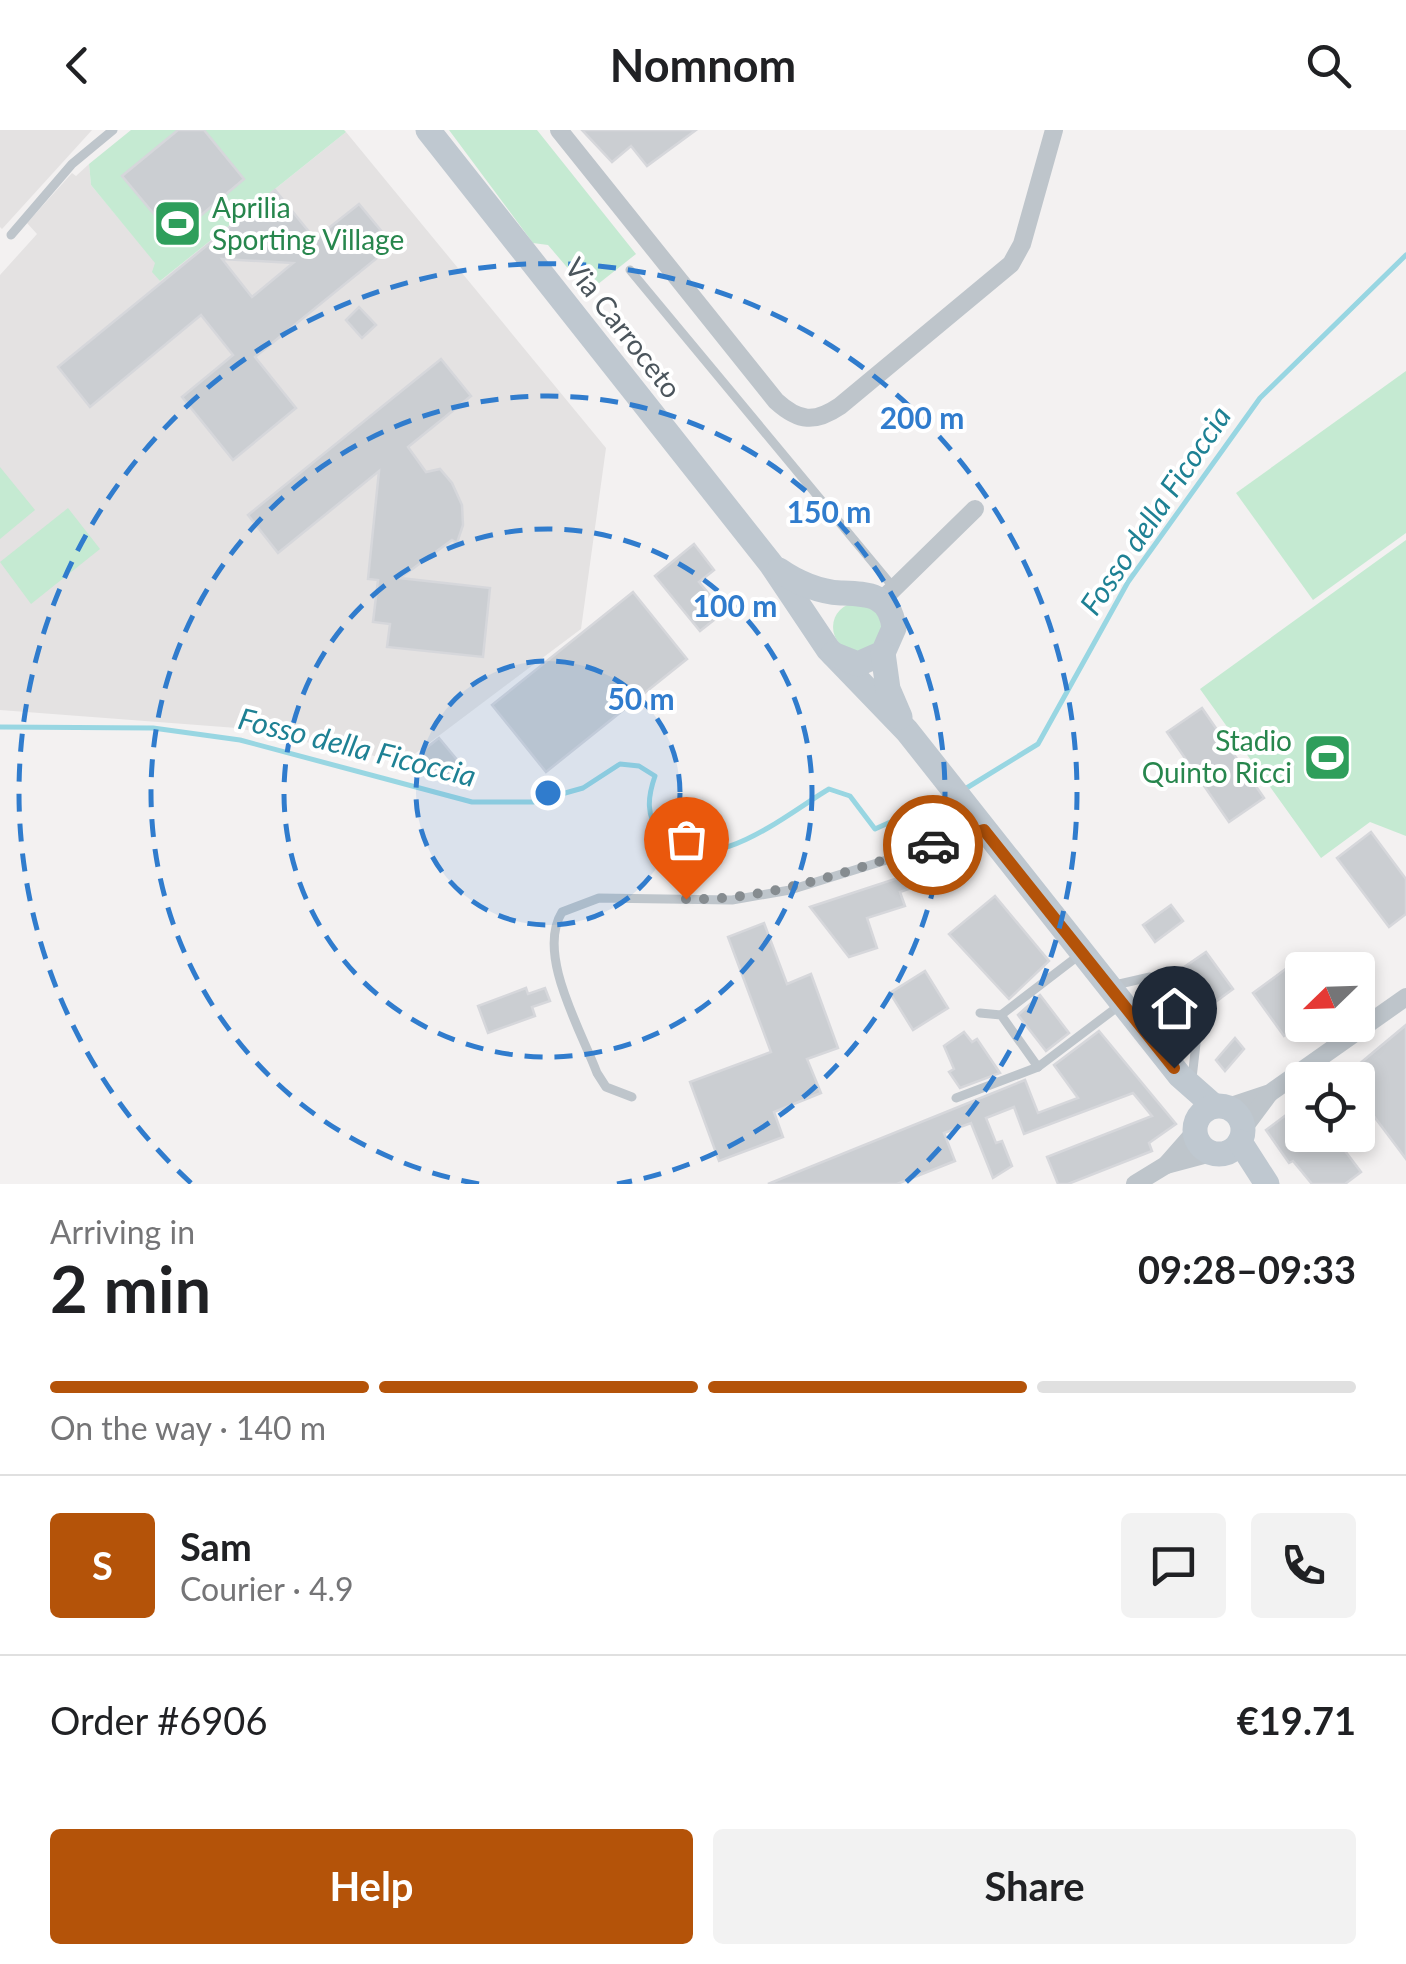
<!DOCTYPE html>
<meta charset="utf-8">
<style>
:root{--surface:#fff;--page:#f2f2f2;--text:#202124;--muted:#757577;--line:#e0e0e0;--accent:#b45309}
body{margin:0;font-family:Lato,sans-serif;background:var(--page);color:var(--text);height:100vh;display:flex;flex-direction:column;font-size:38px;white-space:nowrap}
*{box-sizing:border-box;margin:0}
p{font-size:32px;color:var(--muted)}
.icon{flex:none;width:55px;height:55px;fill:none;stroke:currentColor;stroke-width:2;stroke-linecap:round;stroke-linejoin:round}
.map{position:relative;height:1054px;overflow:hidden}
.sheet{display:flex;flex-direction:column;background:var(--surface);flex:1}
.sheet>*{flex:none}
.needle{width:65px;rotate:247deg}
.controls{position:absolute;left:1285px;top:822px;display:grid;gap:20px}
.controls a{display:grid;place-items:center;width:90px;height:90px;border-radius:10px;background:var(--surface);box-shadow:0 5px 15px #0003;font-size:50px}
.pin{position:absolute;display:grid;place-items:center;width:85px;height:85px;color:#fff;margin:-102px -42px;border-radius:50% 50% 50% 0;rotate:-45deg;box-shadow:0 0 10px #0007}
.pin .icon{rotate:45deg}
.courier{position:absolute;display:grid;place-items:center;width:100px;height:100px;margin:-50px;border:8px solid #b45309;border-radius:50%;background:#fff;color:#222;box-shadow:0 2px 12px #0007}
.summary em{font-style:normal;font-weight:700}
.summary div{display:flex;flex-direction:column-reverse}
.summary{display:flex;align-items:center;justify-content:space-between;height:170px;padding:0 50px}
h1{font-size:65px;font-weight:700;line-height:75px}
.bar{display:grid;grid-template-columns:repeat(4,1fr);gap:15px 10px;align-content:center;height:120px;padding:0 50px}
.bar i{height:12px;border-radius:8px;background:var(--line)}
.bar .active{background:var(--accent)}
.bar p{grid-column:span 4}
.line{display:flex;align-items:center;gap:25px;padding:0 50px;border-top:2px solid var(--line)}
.line div{flex:1}
.round{display:grid;place-items:center;flex:none;width:105px;height:105px;border-radius:10px;background:var(--page)}
.action{display:flex;gap:20px;margin-top:auto;padding:20px 50px}
.action a{flex:1;height:115px;border-radius:10px;background:var(--accent);color:#fff;font-size:40px;font-weight:700;line-height:115px;text-align:center}
.action a+a{background:var(--page);color:var(--text)}
header{display:flex;justify-content:space-between;align-items:center;height:130px;padding:0 50px;background:var(--surface);font-size:45px;font-weight:700}
.map>svg:first-child{display:block}
.education{fill:#e4e2e2}
.green{fill:#c5ead2}
.lines{fill:none;stroke-linecap:round;stroke-linejoin:round}
.stream{stroke:#98d6e2;stroke-width:5}
.building{fill:#cbced2;stroke:#d6d7db;stroke-width:2.5;fill-rule:evenodd}
.lane{stroke:#bec5cb;stroke-width:9}
.street{stroke:#bec5cb;stroke-width:18}
.secondary{stroke:#bfc8d0;stroke-width:25}
.done{stroke:#868c90;stroke-width:10;stroke-dasharray:0 18}
.route{stroke:#b45309;stroke-width:12}
.ring{fill:none;stroke:#307ccd;stroke-width:5;stroke-dasharray:18 12}
.labels{text-anchor:middle;stroke-width:8;stroke-linejoin:round;paint-order:stroke}
.leisure-label{font-size:28px;fill:#27864d;stroke:#fff;text-anchor:start}
.street-label{font-size:28px;fill:#4b555c;stroke:#fff}
.water-label{font-size:30px;font-style:italic;fill:#1e8194;stroke:#fff}
.centre{fill:#307ccd;stroke:#fff;stroke-width:5}
.ring-label{font-size:30px;text-anchor:middle;font-weight:bold;fill:#307ccd;stroke:#fff;stroke-width:8;stroke-linejoin:round;paint-order:stroke}
</style>
<header><svg class="icon" aria-label="back" viewBox="0 0 24 24"><path d="M15 5l-7 7 7 7"/></svg>Nomnom<svg class="icon" aria-label="search" viewBox="0 0 24 24"><circle cx="10" cy="10" r="6"/><path d="M15 15l6 6"/></svg></header>
<div class="map">
<svg width="1406" height="1054" viewBox="0 0 1406 1054">
<rect width="100%" height="100%" fill="#f3f1f1"/>
<g class="education">
<path d="M0,0H92L2,99L0,97Z"/>
<path d="M346,2L606,318L581,499L404,632L237,598L0,580V145L37,104L27,93L72,43L76,46L89,34L91,55L156,133L160,151Z"/>
</g>
<g class="green">
<path d="M131,0H344L346,2L160,151L152,142L155,133L91,55L89,34Z"/>
<path d="M449,0H537L636,124L588,162L548,115L533,113Z"/>
<path d="M1406,241V403L1313,470L1236,363Z"/>
<path d="M0,337L35,380L0,409Z"/>
<path d="M68,378L100,419L31,474L0,432Z"/>
<path d="M1406,410V706L1370,692L1321,728L1200,559Z"/>
<circle cx="857" cy="497" r="24"/>
</g>
<g class="lines">
<g class="stream">
<path d="M0,597L153,598L240,610L472,672H533L583,658L620,634L639,636L655,646C648,666 645,686 661,704C706,754 786,684 829,659L850,666L875,699L950,665"/>
<path d="M965,659L1038,614L1128,452L1260,268L1406,125"/>
</g>
</g>
<g class="building">
<path d="M178,0H204L244,49L174,108L122,46Z"/>
<path d="M582,0H696L647,36L631,16L612,32Z"/>
<path d="M275,60L315,109L359,74L393,115L255,227L296,278L233,330L182,267L233,225L201,185L90,277L58,237ZM222,129L293,133L252,167Z"/>
<path d="M359,177L376,195L362,208L346,190Z"/>
<path d="M441,229L471,266L408,317L426,342L440,339L452,353L462,375L463,395L457,413L452,410L400,448L490,458L483,527L387,517L390,494L373,492L378,450L368,449L379,341L278,423L248,385Z"/>
<path d="M694,414L714,440L699,452L724,482L700,501L655,446Z"/>
<path d="M633,462L687,529L546,642L492,575Z"/>
<path d="M1202,578L1264,668L1229,692L1167,602Z"/>
<path d="M439,608L463,637L446,651L421,622Z"/>
<path d="M1371,702L1406,749V784L1389,797L1337,728Z"/>
<path d="M910,744L914,757L900,762L905,776L867,788L877,818L849,827L810,777Z"/>
<path d="M995,766L1049,831L1009,869L949,804Z"/>
<path d="M1171,775L1183,791L1155,812L1143,795Z"/>
<path d="M764,793L787,854L811,844L838,918L807,929L821,963L774,982L783,1007L719,1031L690,952L771,922L728,807Z"/>
<path d="M1206,822L1233,859L1210,876L1202,864L1184,876L1172,861L1191,847L1184,837Z"/>
<path d="M1291,835L1302,851V892L1284,906L1253,863Z"/>
<path d="M925,841L948,878L913,900L890,863Z"/>
<path d="M526,858L528,864L545,858L550,871L532,877L535,886L488,903L478,876Z"/>
<path d="M1040,865L1069,903L1046,921L1018,885Z"/>
<path d="M1406,895V1029L1358,965V950H1340Z"/>
<path d="M1099,901L1176,994L1149,1013L1152,1021L1068,1054H1058L1047,1027L1152,986L1133,963L1024,1004L1014,977L986,988L996,1013L1002,1011L1012,1036L993,1048L971,993L944,1003L955,1031L897,1054H768L1025,950L1038,983L1078,968L1054,935Z"/>
<path d="M964,902L972,912L977,909L1000,943L960,958L949,942L954,939L944,916Z"/>
<path d="M1235,908L1244,919L1225,941L1216,930Z"/>
<path d="M1302,973V1005H1333L1361,1042L1345,1054H1312L1293,1031L1289,1033L1266,1000Z"/>
</g>
<g class="lines">
<g class="lane">
<path d="M11,105L72,34L113,0"/>
<path d="M630,140L894,458"/>
<path d="M1115,855L1150,847L1197,905L1192,948"/>
<path d="M980,883L1001,885L1038,937"/>
<path d="M1001,885L1082,823"/>
<path d="M632,967L606,957L597,943C581,900 536,824 562,782L599,768L732,770L790,760L980,701"/>
<path d="M956,968L1038,937L1120,875"/>
</g>
<g class="street">
<path d="M559,0L776,271C799,292 815,293 840,276L1011,134L1022,114L1054,0"/>
<path d="M882,470L975,379"/>
<path d="M1228,977L1270,963L1406,867"/>
<path d="M1243,999L1269,964"/>
<path d="M1166,1035L1211,1023"/>
<path d="M1135,1054L1166,1035L1195,1002"/>
</g>
<g class="secondary">
<path d="M428,0L771,434L828,519L907,601L1180,946L1214,976"/>
<path d="M779,440C796,452 819,462 841,463C868,464 890,464 894,498L883,523L858,534L833,524"/>
<path d="M883,523L888,559L900,587"/>
<circle cx="1219" cy="1000" r="24"/>
<path d="M1240,1012L1267,1054"/>
</g>
</g>
<g class="lines">
<path class="done" d="M686,769C773,771 851,739 933,715"/>
<path class="route" d="M933,715L984,700L1174,938"/>
</g>
<circle cx="548" cy="663" r="132" fill="#307ccd" fill-opacity=".12"/>
<g class="ring">
<circle cx="548" cy="663" r="132"/>
<circle cx="548" cy="663" r="264"/>
<path d="M479 1054A397 397 0 1 1 617 1054"/>
<path d="M191 1053A529 529 0 1 1 905 1053"/>
</g>
<defs>
<symbol id="stadium-square" viewBox="-11 -11 22 22"><rect x="-9" y="-9" width="18" height="18" rx="4" fill="#2e9e5b" stroke="#fff"/><path d="M0-5a6.5 5 0 1 0 0 10a6.5 5 0 1 0 0-10ZM-3.5-1.8h7v3.6h-7Z" fill="#fff"/></symbol>
</defs>
<g fill-rule="evenodd">
<use href="#stadium-square" x="150" y="66" width="55" height="55"/>
<use href="#stadium-square" x="1300" y="600" width="55" height="55"/>
</g>
<g class="labels">
<g class="leisure-label">
<text x="212" y="88">Aprilia<tspan x="212" dy="32">Sporting Village</tspan></text>
<text x="1292" y="621" text-anchor="end">Stadio<tspan x="1292" dy="32">Quinto Ricci</tspan></text>
</g>
<g class="street-label">
<text transform="translate(623 198) rotate(52)" y="10">Via Carroceto</text>
</g>
<g class="water-label">
<text transform="translate(1156 381) rotate(-56)" y="10">Fosso della Ficoccia</text>
<text transform="translate(357 618) rotate(14)" y="10">Fosso della Ficoccia</text>
</g>
</g>
<circle cx="548" cy="663" r="15" class="centre"/>
<g class="ring-label">
<text x="922" y="299">200 m</text>
<text x="829" y="393">150 m</text>
<text x="735" y="487">100 m</text>
<text x="641" y="580">50 m</text>
</g>
</svg>
<div class="controls">
<a><svg class="needle" viewBox="-14 -14 28 28"><path d="M0-13l5 13h-10z" fill="#e53935"/><path d="M0 13l5-13h-10z" fill="#757577"/></svg></a>
<a><svg class="icon" aria-label="locate" viewBox="0 0 24 24"><circle cx="12" cy="12" r="6"/><path d="M12 2v4M12 18v4M2 12h4M18 12h4"/></svg></a>
</div>
<div class="pin" style="left:686px;top:769px;background:#ea580c"><svg class="icon" aria-label="bag" viewBox="0 0 24 24"><path d="M5 8h14l-1 12H6zM9 8a3 3 0 0 1 6 0"/></svg></div>
<div class="pin" style="left:1174px;top:938px;background:#1f2937"><svg class="icon" aria-label="home" viewBox="0 0 24 24"><path d="M3 11l9-7 9 7M6 9v11h12V9"/></svg></div>
<div class="courier" style="left:933px;top:715px"><svg class="icon" aria-label="car" viewBox="0 0 24 24"><path d="M5 17H2v-5l4-1 3-4h7l3 4 3 1v5h-3M9 17h6M6 11h13"/><circle cx="7" cy="17" r="2"/><circle cx="17" cy="17" r="2"/></svg></div>
</div>
<section class="sheet">
<div class="summary"><div><h1>2 min</h1><p>Arriving in</p></div><em>09:28–09:33</em></div>
<div class="bar"><i class="active"></i><i class="active"></i><i class="active"></i><i></i><p>On the way · 140 m</p></div>
<div class="line" style="height:180px"><b class="round" style="background:var(--accent);color:#fff">S</b><div><b>Sam</b><p>Courier · 4.9</p></div><a class="round"><svg class="icon" aria-label="chat" viewBox="0 0 24 24"><path d="M4 5h16v11H9l-5 4z"/></svg></a><a class="round"><svg class="icon" aria-label="phone" viewBox="0 0 24 24"><path d="M5 4h4l2 5-3 2q2 4 5 5l2-3 5 2v4C11 20 4 13 5 4z"/></svg></a></div>
<div class="line" style="height:130px"><div>Order #6906</div><b>€19.71</b></div>
<div class="action"><a>Help</a><a>Share</a></div>
</section>
